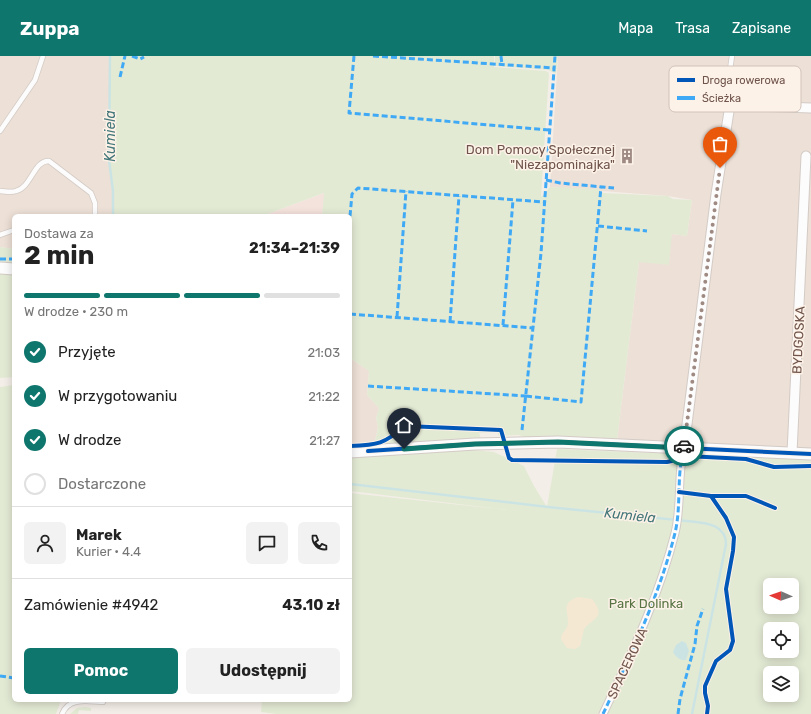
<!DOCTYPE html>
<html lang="pl">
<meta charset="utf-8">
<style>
:root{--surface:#fff;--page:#f2f2f2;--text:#222;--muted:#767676;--line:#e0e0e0;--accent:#0f766e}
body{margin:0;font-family:Rubik,sans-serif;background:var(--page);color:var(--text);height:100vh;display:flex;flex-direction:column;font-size:15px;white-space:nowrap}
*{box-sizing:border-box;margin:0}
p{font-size:13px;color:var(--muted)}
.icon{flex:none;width:22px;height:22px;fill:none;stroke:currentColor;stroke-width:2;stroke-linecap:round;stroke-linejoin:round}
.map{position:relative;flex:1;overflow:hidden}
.details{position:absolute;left:12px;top:158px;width:340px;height:488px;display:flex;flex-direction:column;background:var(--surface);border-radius:6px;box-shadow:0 2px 10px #0003}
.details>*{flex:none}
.needle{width:26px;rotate:272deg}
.buttons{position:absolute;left:763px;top:522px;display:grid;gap:8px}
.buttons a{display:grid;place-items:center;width:36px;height:36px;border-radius:6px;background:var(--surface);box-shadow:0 2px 10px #0003;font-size:20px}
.pin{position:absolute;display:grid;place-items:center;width:34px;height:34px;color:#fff;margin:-41px -17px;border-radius:50% 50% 50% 0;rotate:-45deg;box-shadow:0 0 4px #0007}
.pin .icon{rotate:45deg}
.courier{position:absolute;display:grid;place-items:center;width:40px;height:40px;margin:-20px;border:3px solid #0f766e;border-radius:50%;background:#fff;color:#222;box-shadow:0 1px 5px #0007}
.head em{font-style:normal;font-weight:700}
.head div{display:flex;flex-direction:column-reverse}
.head{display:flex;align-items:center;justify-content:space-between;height:68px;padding:0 12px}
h1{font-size:26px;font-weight:700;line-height:30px}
.bar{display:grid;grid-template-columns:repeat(4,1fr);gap:6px 4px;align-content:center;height:48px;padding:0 12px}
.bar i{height:5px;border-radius:3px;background:var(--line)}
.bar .on{background:var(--accent)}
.bar p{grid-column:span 4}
.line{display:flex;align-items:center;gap:10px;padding:0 12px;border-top:1px solid var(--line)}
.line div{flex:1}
.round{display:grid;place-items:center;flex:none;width:42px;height:42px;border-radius:6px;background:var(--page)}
ol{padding:0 12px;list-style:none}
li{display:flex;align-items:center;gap:12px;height:44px}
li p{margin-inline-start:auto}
li .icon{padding:4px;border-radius:50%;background:var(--accent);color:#fff;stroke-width:4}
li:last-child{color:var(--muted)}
li i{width:22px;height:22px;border:2px solid var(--line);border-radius:50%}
.button{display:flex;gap:8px;margin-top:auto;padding:8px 12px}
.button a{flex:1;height:46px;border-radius:6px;background:var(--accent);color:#fff;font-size:16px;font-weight:700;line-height:46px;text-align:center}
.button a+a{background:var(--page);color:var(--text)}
header{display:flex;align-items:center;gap:24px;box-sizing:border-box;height:56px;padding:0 20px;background:var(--accent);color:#fff}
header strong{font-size:19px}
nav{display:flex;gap:22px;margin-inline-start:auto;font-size:14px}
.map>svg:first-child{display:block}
.residential{fill:#ede0d6}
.commercial{fill:#f4e2dc}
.green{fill:#e3ead4;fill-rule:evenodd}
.sand{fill:#f5e8d2}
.water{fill:#cbe4e3}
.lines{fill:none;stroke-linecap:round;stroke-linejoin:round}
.stream{stroke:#cbe4e3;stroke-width:2.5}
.service-casing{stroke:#d3cbc6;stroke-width:6}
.pedestrian-casing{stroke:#d3cbc6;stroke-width:9}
.minor-casing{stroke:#d3cbc6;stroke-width:11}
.tertiary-casing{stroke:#d3cbc6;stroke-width:13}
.service{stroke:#fdfcfc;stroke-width:4.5}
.pedestrian{stroke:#fdfcfc;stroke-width:7}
.minor{stroke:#fdfcfc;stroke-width:9}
.tertiary{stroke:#fdfcfc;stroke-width:11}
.quiet{stroke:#3fa9f5;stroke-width:3;stroke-dasharray:6 3;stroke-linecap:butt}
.cycleway-casing{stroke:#fdf2e8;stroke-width:6}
.cycleway{stroke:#0057b8;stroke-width:4}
.done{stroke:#9e8a82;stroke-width:4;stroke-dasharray:0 7.2}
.route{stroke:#0f766e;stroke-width:5}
.labels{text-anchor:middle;stroke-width:3;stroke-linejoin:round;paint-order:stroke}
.poi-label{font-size:13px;fill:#6f544b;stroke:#fdf2e8;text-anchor:end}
.street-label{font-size:13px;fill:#6f544b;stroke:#fdf2e8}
.park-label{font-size:13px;fill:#587444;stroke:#fdf2e8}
.water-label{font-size:14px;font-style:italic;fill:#44777a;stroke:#fdf2e8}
.key{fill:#fdf2e8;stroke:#d2c3b9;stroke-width:1}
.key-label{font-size:11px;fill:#6f544b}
</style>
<header>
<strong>Zuppa</strong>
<nav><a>Mapa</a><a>Trasa</a><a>Zapisane</a></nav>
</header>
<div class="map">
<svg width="811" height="658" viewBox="0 0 811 658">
<rect width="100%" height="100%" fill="#f4eee8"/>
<g class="residential">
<path d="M0,0H110L109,104L113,135V160H14V193L0,191Z"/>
<path d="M558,0H811V394L617,384L639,206L672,178L687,180L692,144L668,140L550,131Z"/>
<path d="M350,302L369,315L367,339L379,352L376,362L378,371L374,390L350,391Z"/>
</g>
<path class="commercial" d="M325,137L322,160H262Z"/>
<g class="green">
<path d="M110,0H494V11L546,15L549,17L541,141L550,131L598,133L603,137L668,140L673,143L692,144L687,180L672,178L669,209L639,206L617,384L527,382L519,379L499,380L497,376L479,377L481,383L374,390L378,371L376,362L379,352L367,339L369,315L350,302V160H322L324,137L262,160H113V135L109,111Z"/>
<path d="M495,0H558L556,18L548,14L495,10Z"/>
<path d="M0,191L14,193V209L0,208Z"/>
<path d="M0,217H14V321L0,322Z"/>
<path d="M14,329V644H61L56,658H0V331Z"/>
<path d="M464,393L494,396L524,410L534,430L547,451L557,393L652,397L666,395L811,402V658H276L261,656L262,644H350V437L508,454L350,435V401ZM770,529H792V551H770ZM770,573H792V595H770ZM770,617H792V639H770Z"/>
<path d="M85,651L91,652V655L79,654L78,658H70L77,652Z"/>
</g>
<path class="sand" d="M578,541L592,543C607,561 593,562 584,573L580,590L575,593L567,592L561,583C561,577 567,574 568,568C569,556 560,547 578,541Z"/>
<path class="water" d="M682,585L686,587L689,595L686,604C680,605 676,601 673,596L676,589Z"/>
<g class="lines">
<g class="stream">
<path d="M110,0L109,104L113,135V160"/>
<path d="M350,428L548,451L687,465C703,467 726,467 726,488L692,658"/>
</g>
<defs>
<g id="service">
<path d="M730,49L726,41L732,0"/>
<path d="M0,75L35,24L43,0"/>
<path d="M0,135C5,135 11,137 16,135C31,132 34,104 49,105L91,137L95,147V160"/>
<path d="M0,179L14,174"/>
<path d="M62,658C69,641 87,645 103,646"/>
</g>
<path id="pedestrian" d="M603,658C631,598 659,541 675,477C682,449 677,419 684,392"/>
<g id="minor">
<path d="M684,392L716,138L730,49L811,52"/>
<path d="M792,397L806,100"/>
</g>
<g id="tertiary">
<path d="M0,212L14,213"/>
<path d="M350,396L475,388L558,386L811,398"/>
</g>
</defs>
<use href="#service" class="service-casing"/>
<use href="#pedestrian" class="pedestrian-casing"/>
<use href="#minor" class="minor-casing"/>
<use href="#tertiary" class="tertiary-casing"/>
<use href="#service" class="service"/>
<use href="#pedestrian" class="pedestrian"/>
<use href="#minor" class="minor"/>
<use href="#tertiary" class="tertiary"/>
<g class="quiet">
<path d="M132,0L140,3L144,1"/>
<path d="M354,0L349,57L549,74"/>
<path d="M373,0L554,12"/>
<path d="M501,0L502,9"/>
<path d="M120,21L125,0"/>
<path d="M546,124L560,127L614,132"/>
<path d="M350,160L352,138L358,132L544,146"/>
<path d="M598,170L647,175"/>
<path d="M0,203H14"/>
<path d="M350,258L534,272"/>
<path d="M397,261L406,135"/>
<path d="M450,266L459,140"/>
<path d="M503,269L513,144"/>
<path d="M368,330L526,340"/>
<path d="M526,340L581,346L601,131"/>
<path d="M522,374L541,197L555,0"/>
<path d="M0,620L14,622"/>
<path d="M603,658C631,598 659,541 675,477C681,452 677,425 682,401"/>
<path d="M678,658L680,643L695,588L697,570L703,553"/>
</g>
<defs>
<g id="cycleway">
<path d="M350,390C379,389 383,388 406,370L501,374L509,402L512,404L667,406L681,403L686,400L746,403L774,411L811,410"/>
<path d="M368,395L475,388L558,386L811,398"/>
<path d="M679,436L711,440H746L775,452"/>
<path d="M707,658L708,650L705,637V630L716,605L730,594L733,585L726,533L733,495L734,481L726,462L711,440"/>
</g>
</defs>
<use href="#cycleway" class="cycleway-casing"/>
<use href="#cycleway" class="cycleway"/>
</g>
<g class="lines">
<path class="done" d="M684,390L720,112"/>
<path class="route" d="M404,393L475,388L558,386L684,392V390"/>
</g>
<defs>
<symbol id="building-bare" viewBox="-9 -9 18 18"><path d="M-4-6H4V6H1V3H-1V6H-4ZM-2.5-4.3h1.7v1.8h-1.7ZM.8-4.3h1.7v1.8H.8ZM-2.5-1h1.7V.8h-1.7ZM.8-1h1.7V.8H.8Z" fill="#9e8a82" stroke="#fdf2e8" stroke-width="2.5" paint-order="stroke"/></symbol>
</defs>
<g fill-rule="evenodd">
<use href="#building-bare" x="616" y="89" width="22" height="22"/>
</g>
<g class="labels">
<g class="poi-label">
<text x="615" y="98">Dom Pomocy Społecznej<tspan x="615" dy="15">"Niezapominajka"</tspan></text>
</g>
<g class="street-label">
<text transform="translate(798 284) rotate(-87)" y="5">BYDGOSKA</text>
<text transform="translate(627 607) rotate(-65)" y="5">SPACEROWA</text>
</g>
<g class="park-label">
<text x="646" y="552">Park Dolinka</text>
</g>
<g class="water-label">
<text transform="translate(110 80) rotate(-90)" y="5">Kumiela</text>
<text transform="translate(630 459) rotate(6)" y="5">Kumiela</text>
</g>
</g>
<rect x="669" y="10" width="132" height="46" rx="6" class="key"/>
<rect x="677" y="22" width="18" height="4" fill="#0057b8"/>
<rect x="677" y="40" width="18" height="4" fill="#3fa9f5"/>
<g class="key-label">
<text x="702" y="28">Droga rowerowa</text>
<text x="702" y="46">Ścieżka</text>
</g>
</svg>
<div class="buttons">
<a><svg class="needle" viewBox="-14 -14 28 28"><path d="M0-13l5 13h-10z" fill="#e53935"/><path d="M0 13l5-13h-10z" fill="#767676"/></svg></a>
<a><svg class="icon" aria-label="locate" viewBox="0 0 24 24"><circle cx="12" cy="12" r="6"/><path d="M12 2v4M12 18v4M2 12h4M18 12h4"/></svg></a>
<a><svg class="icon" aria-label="layers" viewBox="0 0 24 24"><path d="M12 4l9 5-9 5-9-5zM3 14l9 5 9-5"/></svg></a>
</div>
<div class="pin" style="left:720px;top:112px;background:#ea580c"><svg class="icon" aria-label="bag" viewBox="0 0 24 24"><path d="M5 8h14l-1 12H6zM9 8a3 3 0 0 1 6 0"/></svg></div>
<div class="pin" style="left:404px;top:393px;background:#1f2937"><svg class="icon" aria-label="home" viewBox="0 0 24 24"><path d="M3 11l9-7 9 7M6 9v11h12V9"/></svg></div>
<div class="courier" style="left:684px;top:390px"><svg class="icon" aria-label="car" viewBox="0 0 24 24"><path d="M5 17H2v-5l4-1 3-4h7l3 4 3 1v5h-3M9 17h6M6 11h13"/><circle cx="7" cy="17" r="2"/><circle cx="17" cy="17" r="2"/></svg></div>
<section class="details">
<div class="head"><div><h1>2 min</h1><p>Dostawa za</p></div><em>21:34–21:39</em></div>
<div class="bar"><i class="on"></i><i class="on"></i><i class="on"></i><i></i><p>W drodze · 230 m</p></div>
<ol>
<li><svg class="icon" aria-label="check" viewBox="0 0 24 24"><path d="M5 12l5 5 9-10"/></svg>Przyjęte<p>21:03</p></li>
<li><svg class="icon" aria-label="check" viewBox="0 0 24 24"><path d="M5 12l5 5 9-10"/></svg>W przygotowaniu<p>21:22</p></li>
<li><svg class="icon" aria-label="check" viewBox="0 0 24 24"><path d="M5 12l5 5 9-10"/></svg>W drodze<p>21:27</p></li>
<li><i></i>Dostarczone</li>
</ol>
<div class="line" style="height:72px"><a class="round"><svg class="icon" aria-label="person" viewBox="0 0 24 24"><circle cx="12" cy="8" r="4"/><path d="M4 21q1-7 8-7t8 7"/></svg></a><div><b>Marek</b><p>Kurier · 4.4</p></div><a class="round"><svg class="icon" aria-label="chat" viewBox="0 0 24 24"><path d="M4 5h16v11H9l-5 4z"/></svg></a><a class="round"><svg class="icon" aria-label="phone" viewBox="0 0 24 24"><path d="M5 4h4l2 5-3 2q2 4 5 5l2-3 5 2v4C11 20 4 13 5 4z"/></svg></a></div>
<div class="line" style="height:52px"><div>Zamówienie #4942</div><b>43.10 zł</b></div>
<div class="button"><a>Pomoc</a><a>Udostępnij</a></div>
</section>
</div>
